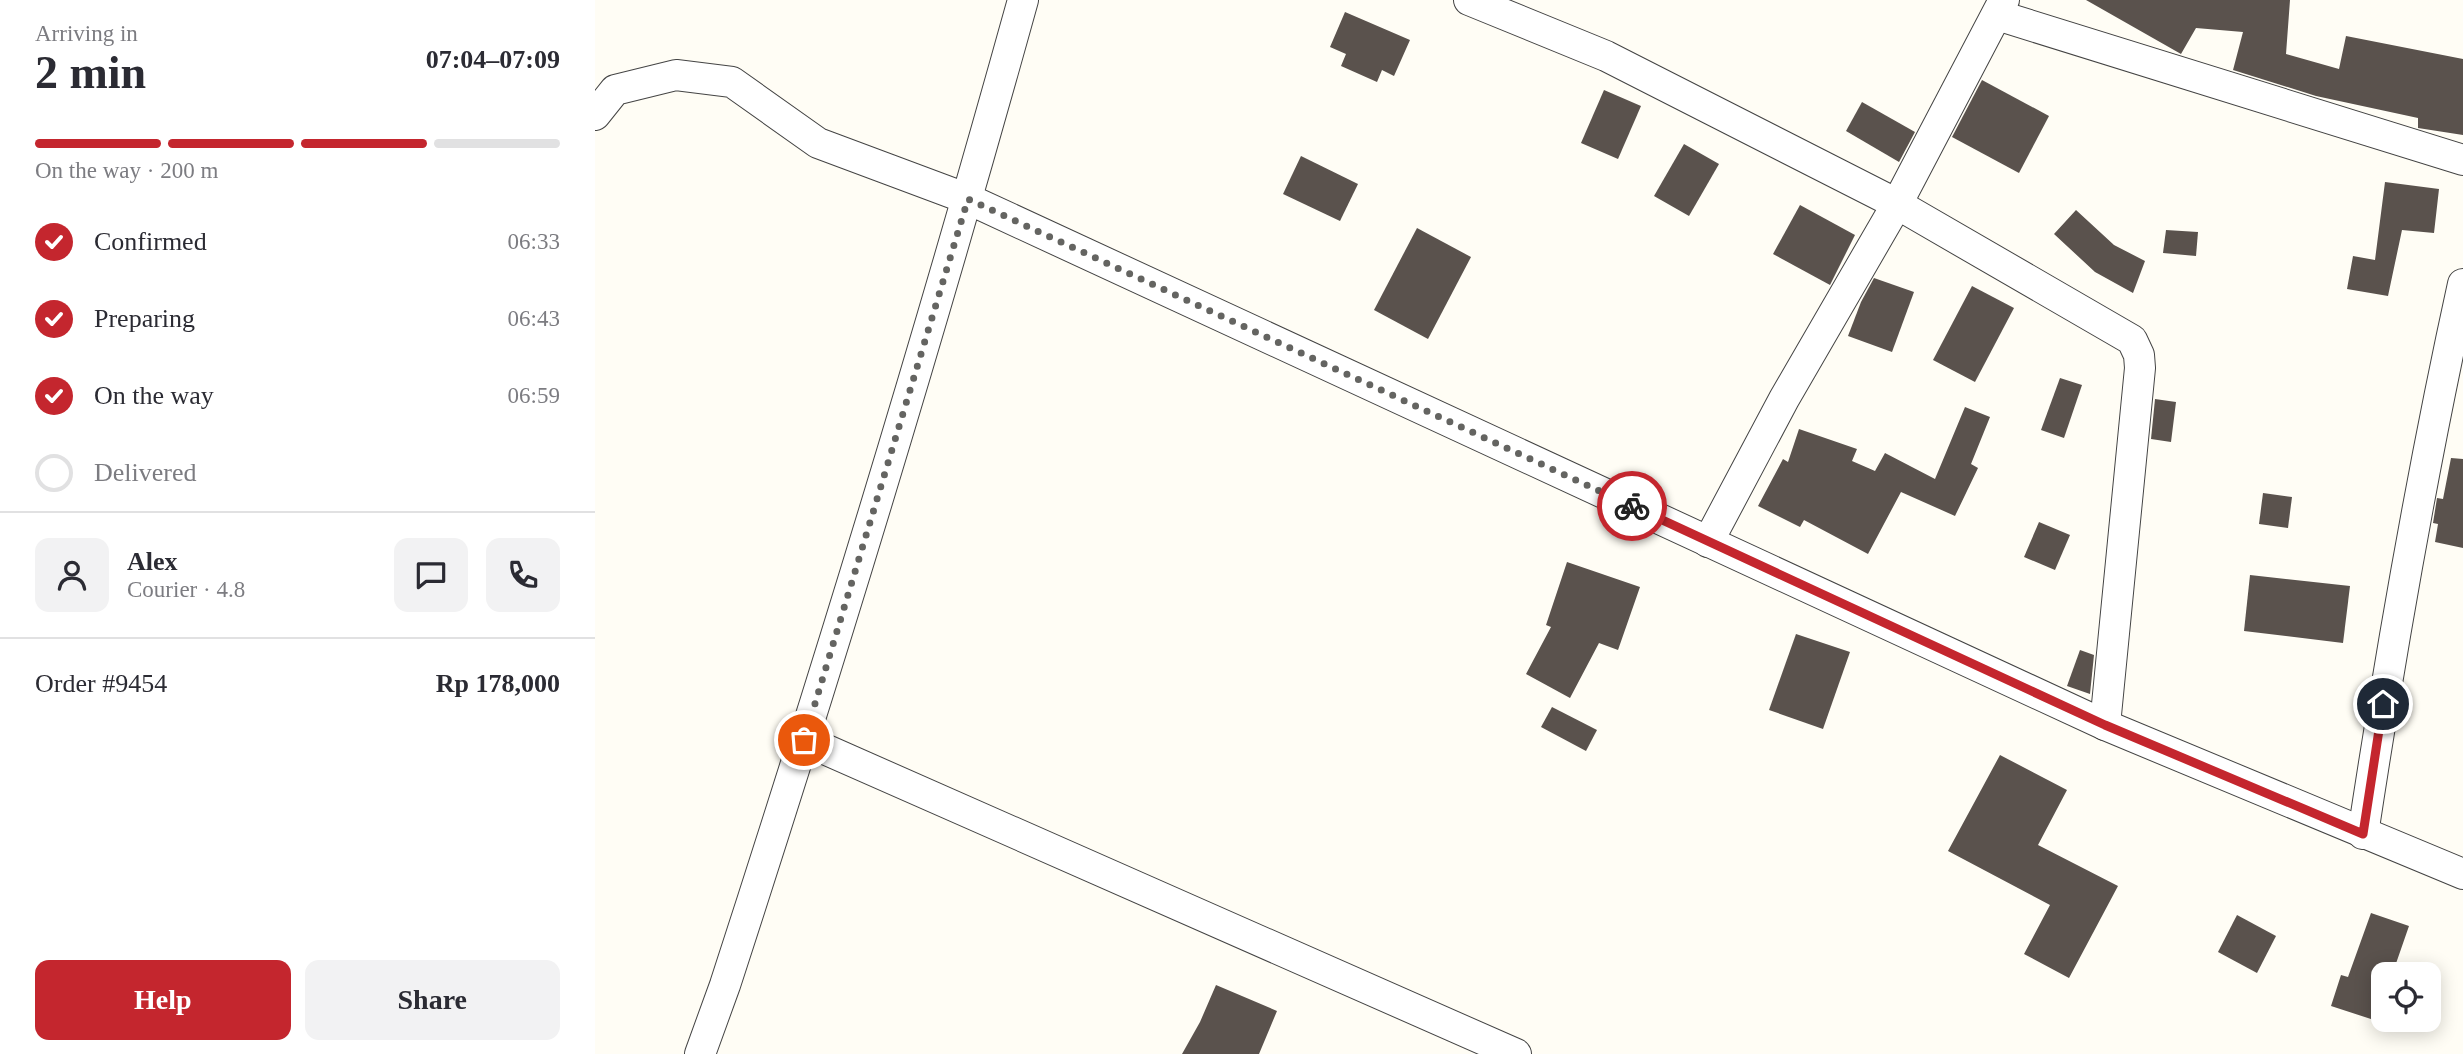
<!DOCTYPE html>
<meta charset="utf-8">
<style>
:root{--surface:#fff;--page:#f2f2f3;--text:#2b2b33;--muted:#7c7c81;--line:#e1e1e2;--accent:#c4262e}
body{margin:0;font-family:"Times New Roman",serif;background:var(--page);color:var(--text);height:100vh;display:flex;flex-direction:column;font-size:26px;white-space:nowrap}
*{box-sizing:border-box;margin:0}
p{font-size:23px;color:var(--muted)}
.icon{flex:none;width:38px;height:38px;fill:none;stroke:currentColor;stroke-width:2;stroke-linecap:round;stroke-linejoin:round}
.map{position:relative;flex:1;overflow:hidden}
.panel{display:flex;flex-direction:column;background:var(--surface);width:595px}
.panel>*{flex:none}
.fabs{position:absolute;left:1776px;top:962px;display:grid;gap:14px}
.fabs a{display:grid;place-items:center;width:70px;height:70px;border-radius:14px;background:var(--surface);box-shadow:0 4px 18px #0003;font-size:35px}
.pin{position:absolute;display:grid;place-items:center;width:60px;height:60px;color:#fff;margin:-30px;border:4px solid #fff;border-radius:50%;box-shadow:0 2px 7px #0007}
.courier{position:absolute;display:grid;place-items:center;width:70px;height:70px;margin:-35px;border:5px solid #c4262e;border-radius:50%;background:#fff;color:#222;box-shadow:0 2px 9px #0007}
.head em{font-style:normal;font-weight:700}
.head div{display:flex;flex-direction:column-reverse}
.head{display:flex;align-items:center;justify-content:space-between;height:119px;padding:0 35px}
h1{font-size:46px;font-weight:700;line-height:52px}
.bar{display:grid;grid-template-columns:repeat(4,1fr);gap:10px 7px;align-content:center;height:84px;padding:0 35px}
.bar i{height:9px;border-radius:5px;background:var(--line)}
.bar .active{background:var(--accent)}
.bar p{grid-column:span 4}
.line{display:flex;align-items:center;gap:18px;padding:0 35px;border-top:2px solid var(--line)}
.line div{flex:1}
.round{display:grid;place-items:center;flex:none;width:74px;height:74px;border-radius:14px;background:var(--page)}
ol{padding:0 35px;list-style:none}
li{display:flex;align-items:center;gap:21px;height:77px}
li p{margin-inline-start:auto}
li .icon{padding:7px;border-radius:50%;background:var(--accent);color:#fff;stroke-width:4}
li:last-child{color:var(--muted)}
li i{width:38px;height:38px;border:4px solid var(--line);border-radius:50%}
.cta{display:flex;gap:14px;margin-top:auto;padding:14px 35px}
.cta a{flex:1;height:80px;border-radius:14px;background:var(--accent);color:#fff;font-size:28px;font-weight:700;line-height:80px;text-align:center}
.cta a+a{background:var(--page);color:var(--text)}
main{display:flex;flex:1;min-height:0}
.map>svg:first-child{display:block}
.building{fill:#5a524d}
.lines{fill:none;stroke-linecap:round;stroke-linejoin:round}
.minor-casing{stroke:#444;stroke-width:32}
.minor{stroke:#fff;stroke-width:30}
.done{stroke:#646461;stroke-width:7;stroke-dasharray:0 12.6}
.route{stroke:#c4262e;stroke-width:9}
</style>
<main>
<section class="panel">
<div class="head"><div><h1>2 min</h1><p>Arriving in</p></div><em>07:04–07:09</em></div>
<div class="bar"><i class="active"></i><i class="active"></i><i class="active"></i><i></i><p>On the way · 200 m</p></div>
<ol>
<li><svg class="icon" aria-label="check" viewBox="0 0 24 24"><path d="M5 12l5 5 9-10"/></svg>Confirmed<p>06:33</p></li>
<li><svg class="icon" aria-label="check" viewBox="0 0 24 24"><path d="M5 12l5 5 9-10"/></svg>Preparing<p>06:43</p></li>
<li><svg class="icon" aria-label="check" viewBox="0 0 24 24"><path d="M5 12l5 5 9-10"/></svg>On the way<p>06:59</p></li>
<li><i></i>Delivered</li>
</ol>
<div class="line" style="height:126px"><a class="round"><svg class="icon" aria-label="person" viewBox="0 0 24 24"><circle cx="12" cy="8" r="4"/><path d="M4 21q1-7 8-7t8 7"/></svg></a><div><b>Alex</b><p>Courier · 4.8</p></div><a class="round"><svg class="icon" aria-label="chat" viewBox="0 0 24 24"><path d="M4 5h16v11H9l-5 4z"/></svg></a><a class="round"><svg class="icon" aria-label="phone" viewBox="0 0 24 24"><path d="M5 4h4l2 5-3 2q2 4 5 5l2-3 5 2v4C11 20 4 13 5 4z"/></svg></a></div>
<div class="line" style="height:91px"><div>Order #9454</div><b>Rp 178,000</b></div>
<div class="cta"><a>Help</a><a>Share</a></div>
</section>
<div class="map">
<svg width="1868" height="1054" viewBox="0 0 1868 1054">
<rect width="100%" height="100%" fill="#fffdf5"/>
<g class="building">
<path d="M1491,0H1695L1691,54L1744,69L1751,36L1868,59V135L1823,128V118L1721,96L1638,70L1648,32L1601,28L1586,54Z"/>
<path d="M750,12L815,40L799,76L787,70L782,82L746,66L751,54L735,47Z"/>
<path d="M1387,80L1454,116L1424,173L1357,137Z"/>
<path d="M1009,90L1046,106L1023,159L986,143Z"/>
<path d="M1267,102L1320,132L1304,162L1251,131Z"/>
<path d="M1089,144L1124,164L1094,216L1059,196Z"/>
<path d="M706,156L763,184L745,221L688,194Z"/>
<path d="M1790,182L1844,189L1839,233L1807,230L1793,296L1752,289L1758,256L1780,260Z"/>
<path d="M1205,205L1260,235L1235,285L1178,254Z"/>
<path d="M1481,210L1519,245L1550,261L1538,293L1500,272L1459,234Z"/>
<path d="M822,228L876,257L833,339L779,310Z"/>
<path d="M1571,230L1603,232L1601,256L1568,253Z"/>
<path d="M1279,278L1319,292L1297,352L1253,336L1266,302Z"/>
<path d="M1377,286L1419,308L1380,382L1338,360Z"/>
<path d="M1465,378L1487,385L1469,438L1446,430Z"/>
<path d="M1560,399L1581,402L1576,442L1556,439Z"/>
<path d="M1370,407L1395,417L1376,464L1383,468L1360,516L1306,492L1273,554L1209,520L1205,527L1163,506L1188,459L1193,462L1204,429L1262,449L1257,461L1280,471L1290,453L1340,479Z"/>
<path d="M1856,458L1868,459V548L1840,542L1843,524L1838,523L1842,498L1848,499Z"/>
<path d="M1668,493L1697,497L1693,528L1664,524Z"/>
<path d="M1444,522L1475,535L1460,570L1429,557Z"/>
<path d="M972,562L1045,587L1023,650L1004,643L975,698L931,674L956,627L951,625Z"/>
<path d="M1655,575L1755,586L1748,643L1649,631Z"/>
<path d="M1201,634L1255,652L1228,729L1174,710Z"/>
<path d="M1485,650L1499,655L1495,694L1472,686Z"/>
<path d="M957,707L1002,730L991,751L946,727Z"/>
<path d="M1405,755L1472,790L1443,845L1523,886L1474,978L1429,954L1455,905L1353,851Z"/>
<path d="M1776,913L1814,926L1797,975H1788V992L1779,1020L1736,1006L1746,975L1753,977Z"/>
<path d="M1642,915L1681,936L1662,973L1623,952Z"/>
<path d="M621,985L682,1011L664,1054H587L605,1022Z"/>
</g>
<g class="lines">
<defs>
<g id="minor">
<path d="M874,0L1011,56L1302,204L1537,340L1544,355L1545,368L1510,725"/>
<path d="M1402,15L1868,160"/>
<path d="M0,115L20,90L81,75L137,82L223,143L373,199L1510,725L1868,874"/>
<path d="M1113,542L1189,399L1302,204L1409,0"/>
<path d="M209,740L921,1054"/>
<path d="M1768,834C1796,650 1828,466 1868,284"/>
<path d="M105,1054L130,985C236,659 336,331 428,0"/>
</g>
</defs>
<use href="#minor" class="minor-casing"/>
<use href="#minor" class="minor"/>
</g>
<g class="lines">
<path class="done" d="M209,740L373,199L1037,506"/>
<path class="route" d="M1037,506L1510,725L1768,834L1788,704"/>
</g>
</svg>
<div class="fabs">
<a><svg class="icon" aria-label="locate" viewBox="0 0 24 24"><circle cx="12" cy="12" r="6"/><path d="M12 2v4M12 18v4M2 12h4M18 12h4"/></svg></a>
</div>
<div class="pin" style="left:209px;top:740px;background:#ea580c"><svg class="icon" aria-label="bag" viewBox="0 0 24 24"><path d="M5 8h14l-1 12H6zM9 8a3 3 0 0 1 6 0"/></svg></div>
<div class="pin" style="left:1788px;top:704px;background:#1f2937"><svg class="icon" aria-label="home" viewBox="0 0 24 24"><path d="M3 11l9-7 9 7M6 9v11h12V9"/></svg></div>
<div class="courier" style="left:1037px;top:506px"><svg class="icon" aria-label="bike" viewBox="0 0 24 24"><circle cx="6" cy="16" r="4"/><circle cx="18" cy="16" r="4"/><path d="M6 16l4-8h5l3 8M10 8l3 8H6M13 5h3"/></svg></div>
</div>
</main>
